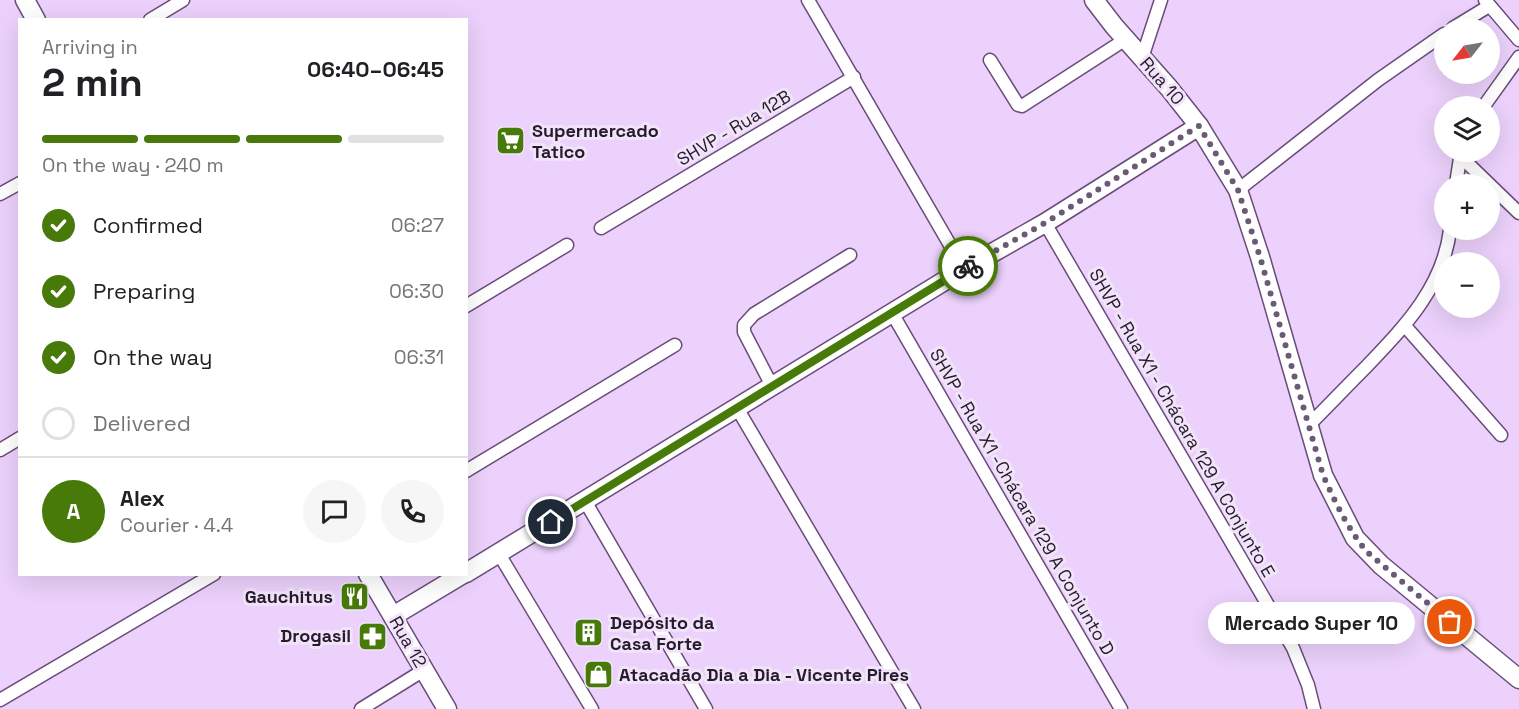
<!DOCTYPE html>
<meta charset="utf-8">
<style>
:root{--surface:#fff;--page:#f6f6f6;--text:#202124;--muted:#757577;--line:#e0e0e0;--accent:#477a08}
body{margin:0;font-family:"Space Grotesk",sans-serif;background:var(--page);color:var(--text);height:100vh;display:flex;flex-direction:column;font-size:22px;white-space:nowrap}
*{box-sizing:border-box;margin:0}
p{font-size:20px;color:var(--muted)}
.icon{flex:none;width:33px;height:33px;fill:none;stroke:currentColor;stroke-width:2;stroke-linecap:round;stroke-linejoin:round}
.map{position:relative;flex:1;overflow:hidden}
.panel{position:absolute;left:18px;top:18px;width:450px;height:558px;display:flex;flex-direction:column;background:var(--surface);border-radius:0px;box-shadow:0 6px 24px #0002}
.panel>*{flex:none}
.needle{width:39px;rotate:239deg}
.fabs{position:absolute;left:1434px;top:18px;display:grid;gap:12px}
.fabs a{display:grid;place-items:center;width:66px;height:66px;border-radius:50%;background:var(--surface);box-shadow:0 6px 24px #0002;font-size:30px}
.pin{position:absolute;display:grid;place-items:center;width:51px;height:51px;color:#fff;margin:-26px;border:3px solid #fff;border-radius:50%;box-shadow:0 2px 6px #0007}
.courier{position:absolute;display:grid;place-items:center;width:60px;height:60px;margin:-30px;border:4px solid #477a08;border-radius:50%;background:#fff;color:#222;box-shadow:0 2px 8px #0007}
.bubble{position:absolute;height:42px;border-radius:21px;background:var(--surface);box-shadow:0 6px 24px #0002;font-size:20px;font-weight:600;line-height:42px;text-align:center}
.head em{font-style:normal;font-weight:600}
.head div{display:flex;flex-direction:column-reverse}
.head{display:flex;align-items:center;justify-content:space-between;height:102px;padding:0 24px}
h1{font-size:39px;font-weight:600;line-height:45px}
.bar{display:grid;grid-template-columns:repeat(4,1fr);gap:9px 6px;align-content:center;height:72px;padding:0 24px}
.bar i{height:8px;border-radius:4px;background:var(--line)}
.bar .on{background:var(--accent)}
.bar p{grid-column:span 4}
.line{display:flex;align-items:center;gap:15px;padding:0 24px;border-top:2px solid var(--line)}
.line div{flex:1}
.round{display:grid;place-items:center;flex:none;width:63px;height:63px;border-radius:32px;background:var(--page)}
ol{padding:0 24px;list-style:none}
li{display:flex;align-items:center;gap:18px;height:66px}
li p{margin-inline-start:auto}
li .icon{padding:6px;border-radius:50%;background:var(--accent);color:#fff;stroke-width:4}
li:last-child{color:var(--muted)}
li i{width:33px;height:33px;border:3px solid var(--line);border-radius:50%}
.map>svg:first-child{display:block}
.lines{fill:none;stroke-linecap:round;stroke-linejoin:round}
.street-casing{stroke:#694c79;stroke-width:15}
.secondary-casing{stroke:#694c79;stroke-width:21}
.street{stroke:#fff;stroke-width:12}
.secondary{stroke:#fff;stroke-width:18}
.done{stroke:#6b5a75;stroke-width:6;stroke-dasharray:0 10.8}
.route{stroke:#477a08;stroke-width:8}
.labels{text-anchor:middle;stroke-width:6;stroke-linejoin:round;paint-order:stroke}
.street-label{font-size:18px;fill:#261a2d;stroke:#f1e4f9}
.poi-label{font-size:18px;font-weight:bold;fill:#261a2d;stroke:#f1e4f9;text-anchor:start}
</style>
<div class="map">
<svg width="1519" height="709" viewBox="0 0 1519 709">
<rect width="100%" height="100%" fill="#ebd1fb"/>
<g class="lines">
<defs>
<g id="street">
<path d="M808,0L964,269"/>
<path d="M1485,0L1519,40"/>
<path d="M150,20L183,0"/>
<path d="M1453,28L1489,6"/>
<path d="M1142,58L1161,0"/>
<path d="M990,60L1018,105L1022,106L1126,39"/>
<path d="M1484,106L1519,57"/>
<path d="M1460,156L1489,184"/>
<path d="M1456,184L1461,152"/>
<path d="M1490,185L1519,213"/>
<path d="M1238,190L1378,80L1444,34"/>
<path d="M0,194L20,183"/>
<path d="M1045,223L1293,648L1308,685L1314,709"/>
<path d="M601,228L854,77"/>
<path d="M466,306L567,245"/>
<path d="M892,313L1121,709"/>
<path d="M1405,326L1501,435"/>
<path d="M772,386L744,332V325L754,314L850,255"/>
<path d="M737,408L914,709"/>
<path d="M1308,426C1328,406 1347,386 1367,366C1405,326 1443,287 1450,230"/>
<path d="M0,450L20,438"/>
<path d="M466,471L675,345"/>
<path d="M585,501L706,709"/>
<path d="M499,554L592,709"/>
<path d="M0,700L214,574"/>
<path d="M361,709L424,670"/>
</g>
<g id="secondary">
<path d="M25,0L36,20"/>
<path d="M1094,0L1114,26L1169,88L1199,126L1238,190L1260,257L1323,475L1355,538L1381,565L1519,679"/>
<path d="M466,573L964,269L1045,223L1199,126"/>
<path d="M368,574L447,709"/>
<path d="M393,616L463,574"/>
</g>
</defs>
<use href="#street" class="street-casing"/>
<use href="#secondary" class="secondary-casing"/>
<use href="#street" class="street"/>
<use href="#secondary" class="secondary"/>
</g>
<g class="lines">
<path class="done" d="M968,266L1045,223L1199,126L1238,190L1260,257L1323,475C1335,502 1348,529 1367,552L1450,622"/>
<path class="route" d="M551,522L968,266"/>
</g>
<defs>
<symbol id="supermarket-square" viewBox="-11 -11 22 22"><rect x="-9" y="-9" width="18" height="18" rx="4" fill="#477a08" stroke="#f1e4f9"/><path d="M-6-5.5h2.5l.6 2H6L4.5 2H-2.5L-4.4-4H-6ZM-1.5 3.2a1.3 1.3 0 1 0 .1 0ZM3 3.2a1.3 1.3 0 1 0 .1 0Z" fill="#fff"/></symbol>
<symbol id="restaurant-square" viewBox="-11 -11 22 22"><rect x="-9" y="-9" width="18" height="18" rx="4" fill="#477a08" stroke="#f1e4f9"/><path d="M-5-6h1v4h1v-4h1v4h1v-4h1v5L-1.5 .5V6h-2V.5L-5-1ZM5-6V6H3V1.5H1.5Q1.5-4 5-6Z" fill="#fff"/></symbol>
<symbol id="building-square" viewBox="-11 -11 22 22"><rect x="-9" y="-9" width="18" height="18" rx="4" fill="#477a08" stroke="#f1e4f9"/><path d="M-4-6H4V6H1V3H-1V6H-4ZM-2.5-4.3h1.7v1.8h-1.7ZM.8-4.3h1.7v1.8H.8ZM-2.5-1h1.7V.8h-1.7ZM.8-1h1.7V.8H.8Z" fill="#fff"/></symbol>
<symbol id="pharmacy-square" viewBox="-11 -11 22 22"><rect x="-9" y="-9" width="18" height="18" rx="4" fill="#477a08" stroke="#f1e4f9"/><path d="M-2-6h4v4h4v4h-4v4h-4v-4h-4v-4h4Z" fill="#fff"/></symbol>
<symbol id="shop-square" viewBox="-11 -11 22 22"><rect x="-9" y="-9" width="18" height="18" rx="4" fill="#477a08" stroke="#f1e4f9"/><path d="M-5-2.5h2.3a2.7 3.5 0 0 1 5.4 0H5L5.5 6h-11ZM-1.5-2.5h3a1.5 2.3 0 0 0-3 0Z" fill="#fff"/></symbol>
</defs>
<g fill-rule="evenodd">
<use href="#supermarket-square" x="494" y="124" width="33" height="33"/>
<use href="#restaurant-square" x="338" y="580" width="33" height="33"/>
<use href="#building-square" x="572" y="616" width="33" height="33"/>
<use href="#pharmacy-square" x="356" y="620" width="33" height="33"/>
<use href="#shop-square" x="582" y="658" width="33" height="33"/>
</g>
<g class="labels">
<g class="street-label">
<text transform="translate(1162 81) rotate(49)" y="6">Rua 10</text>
<text transform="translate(734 128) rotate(-31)" y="6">SHVP - Rua 12B</text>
<text transform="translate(1182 423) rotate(60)" y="6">SHVP - Rua X1 - Chácara 129 A Conjunto E</text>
<text transform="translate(1022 502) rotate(60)" y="6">SHVP - Rua X1 -Chácara 129 A Conjunto D</text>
<text transform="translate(408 642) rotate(60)" y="6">Rua 12</text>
</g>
<g class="poi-label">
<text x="532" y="137">Supermercado<tspan x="532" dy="21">Tatico</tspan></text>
<text x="333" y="603" text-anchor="end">Gauchitus</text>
<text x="610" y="629">Depósito da<tspan x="610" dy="21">Casa Forte</tspan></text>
<text x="351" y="642" text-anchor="end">Drogasil</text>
<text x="619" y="681">Atacadão Dia a Dia - Vicente Pires</text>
</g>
</g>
</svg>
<div class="fabs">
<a><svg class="needle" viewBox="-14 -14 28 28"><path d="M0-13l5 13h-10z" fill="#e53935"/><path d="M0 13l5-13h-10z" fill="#757577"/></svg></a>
<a><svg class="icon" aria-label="layers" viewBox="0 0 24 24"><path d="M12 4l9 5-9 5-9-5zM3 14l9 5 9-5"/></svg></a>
<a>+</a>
<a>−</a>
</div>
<div class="pin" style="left:1450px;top:622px;background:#ea580c"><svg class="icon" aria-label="bag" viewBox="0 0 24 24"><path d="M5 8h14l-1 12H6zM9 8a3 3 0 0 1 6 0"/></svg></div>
<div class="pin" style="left:551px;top:522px;background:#1f2937"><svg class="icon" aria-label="home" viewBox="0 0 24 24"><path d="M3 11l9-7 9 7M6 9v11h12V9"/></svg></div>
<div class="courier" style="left:968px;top:266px"><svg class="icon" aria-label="bike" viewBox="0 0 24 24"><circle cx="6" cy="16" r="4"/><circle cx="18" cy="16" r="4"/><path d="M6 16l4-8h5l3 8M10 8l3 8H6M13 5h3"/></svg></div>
<div class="bubble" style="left:1208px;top:602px;width:207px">Mercado Super 10</div>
<section class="panel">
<div class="head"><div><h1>2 min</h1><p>Arriving in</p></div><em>06:40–06:45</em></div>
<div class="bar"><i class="on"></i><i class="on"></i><i class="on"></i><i></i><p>On the way · 240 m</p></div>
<ol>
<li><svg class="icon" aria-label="check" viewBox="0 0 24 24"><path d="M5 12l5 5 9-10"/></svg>Confirmed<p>06:27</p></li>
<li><svg class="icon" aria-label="check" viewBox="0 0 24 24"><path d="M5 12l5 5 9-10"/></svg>Preparing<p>06:30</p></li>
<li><svg class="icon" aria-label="check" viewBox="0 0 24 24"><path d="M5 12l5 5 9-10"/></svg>On the way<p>06:31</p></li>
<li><i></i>Delivered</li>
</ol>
<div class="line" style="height:108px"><b class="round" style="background:var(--accent);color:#fff">A</b><div><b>Alex</b><p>Courier · 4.4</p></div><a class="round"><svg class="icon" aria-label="chat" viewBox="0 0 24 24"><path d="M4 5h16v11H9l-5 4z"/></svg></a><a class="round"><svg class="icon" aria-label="phone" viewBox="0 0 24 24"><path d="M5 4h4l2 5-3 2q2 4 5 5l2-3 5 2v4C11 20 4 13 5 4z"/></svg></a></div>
</section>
</div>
